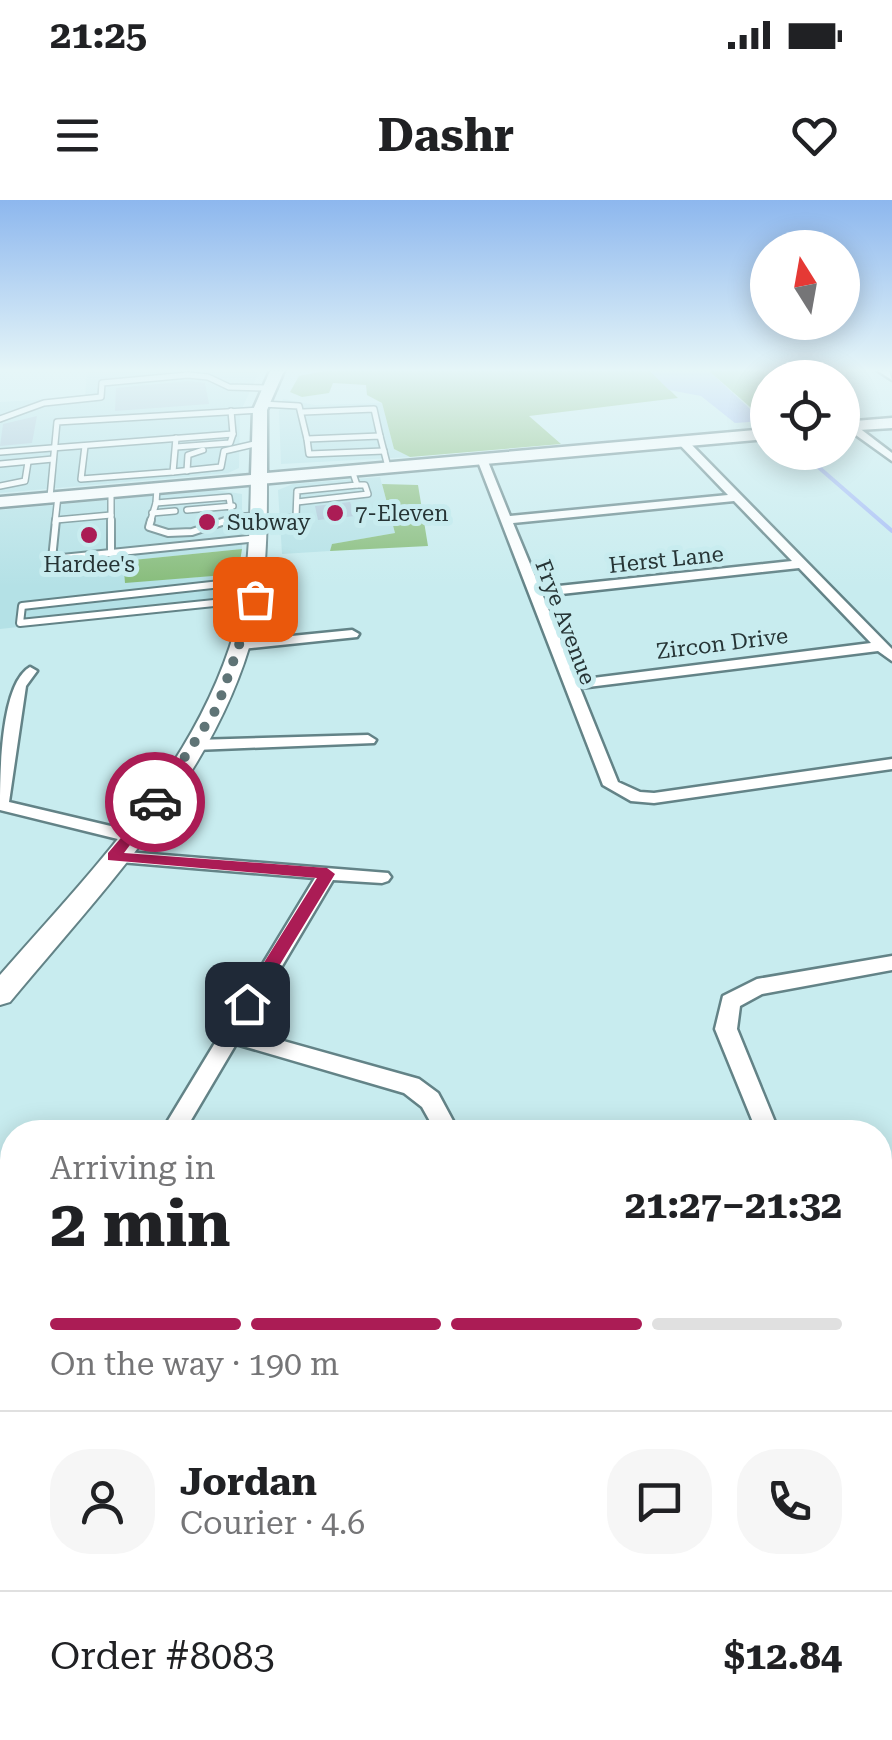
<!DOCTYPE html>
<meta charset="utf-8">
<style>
:root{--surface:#fff;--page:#f6f6f6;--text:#202124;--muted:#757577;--line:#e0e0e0;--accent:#ab1c55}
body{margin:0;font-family:"Roboto Serif",serif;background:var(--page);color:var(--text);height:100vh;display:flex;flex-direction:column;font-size:38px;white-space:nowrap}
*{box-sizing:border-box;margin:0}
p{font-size:32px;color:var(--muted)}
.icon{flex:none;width:55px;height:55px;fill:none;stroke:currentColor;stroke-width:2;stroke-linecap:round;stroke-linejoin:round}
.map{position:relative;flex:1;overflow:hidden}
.drawer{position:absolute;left:0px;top:920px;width:892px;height:620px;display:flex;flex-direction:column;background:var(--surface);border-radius:40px 40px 0 0;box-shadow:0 5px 25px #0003}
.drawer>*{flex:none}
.needle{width:65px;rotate:349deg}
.buttons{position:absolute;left:750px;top:30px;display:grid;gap:20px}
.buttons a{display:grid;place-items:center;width:110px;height:110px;border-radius:50%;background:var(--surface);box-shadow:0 5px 25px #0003;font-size:50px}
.pin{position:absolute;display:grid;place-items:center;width:85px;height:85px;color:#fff;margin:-42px;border-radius:20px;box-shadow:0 5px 15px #0006}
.courier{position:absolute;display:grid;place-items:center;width:100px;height:100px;margin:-50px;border:8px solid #ab1c55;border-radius:50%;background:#fff;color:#222;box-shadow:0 2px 12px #0007}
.summary em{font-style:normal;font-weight:700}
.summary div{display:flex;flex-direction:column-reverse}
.summary{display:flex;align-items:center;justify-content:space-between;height:170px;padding:0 50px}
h1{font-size:65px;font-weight:700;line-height:75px}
.bar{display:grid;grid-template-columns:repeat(4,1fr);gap:15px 10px;align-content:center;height:120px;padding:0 50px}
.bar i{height:12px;border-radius:8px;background:var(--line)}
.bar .on{background:var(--accent)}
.bar p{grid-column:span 4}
.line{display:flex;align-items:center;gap:25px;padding:0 50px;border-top:2px solid var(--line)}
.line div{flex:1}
.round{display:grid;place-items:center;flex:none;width:105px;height:105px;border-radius:40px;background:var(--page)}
.status{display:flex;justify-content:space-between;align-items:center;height:70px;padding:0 50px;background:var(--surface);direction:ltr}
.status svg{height:28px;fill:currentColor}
header{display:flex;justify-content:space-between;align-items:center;height:130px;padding:0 50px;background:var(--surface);font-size:45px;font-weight:700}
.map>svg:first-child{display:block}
.built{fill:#b4e1e6}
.forest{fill:#87bc7a}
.water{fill:#a6bcf6}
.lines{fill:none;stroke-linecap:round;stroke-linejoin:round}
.stream{stroke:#a6bcf6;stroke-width:4}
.building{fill:#aac5d6}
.service-far1-casing{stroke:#638387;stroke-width:8}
.service-casing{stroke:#638387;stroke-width:10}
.minor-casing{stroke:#638387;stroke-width:5}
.tertiary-casing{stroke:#638387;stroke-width:4}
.secondary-casing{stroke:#638387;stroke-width:5}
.service-far1{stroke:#fff;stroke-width:5}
.service{stroke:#fff;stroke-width:6}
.minor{fill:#fff;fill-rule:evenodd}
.tertiary{fill:#fff;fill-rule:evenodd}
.secondary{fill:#fff;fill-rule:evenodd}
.route{fill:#ab1c55}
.done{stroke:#5f7476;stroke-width:10;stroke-dasharray:0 18}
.poi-dot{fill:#ab1c55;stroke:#c8ecef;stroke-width:4}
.labels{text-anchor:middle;stroke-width:10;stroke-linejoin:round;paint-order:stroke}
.far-poi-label{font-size:22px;fill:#263435;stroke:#c8ecef;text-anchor:start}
.far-street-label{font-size:22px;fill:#263435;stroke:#c8ecef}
</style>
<div class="status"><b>21:25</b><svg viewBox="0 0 49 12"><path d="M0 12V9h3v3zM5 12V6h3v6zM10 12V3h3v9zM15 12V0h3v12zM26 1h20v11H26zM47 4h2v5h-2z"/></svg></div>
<header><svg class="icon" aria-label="menu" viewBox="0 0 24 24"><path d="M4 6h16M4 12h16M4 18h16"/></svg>Dashr<svg class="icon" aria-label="heart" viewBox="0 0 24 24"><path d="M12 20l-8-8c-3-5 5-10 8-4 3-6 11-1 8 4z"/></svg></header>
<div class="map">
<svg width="892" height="1540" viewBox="0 0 892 1540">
<rect width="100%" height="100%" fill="#c8ecef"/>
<g class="built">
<path d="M87,171H259L240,213L239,268L228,273L0,293V202L85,197Z"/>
<path d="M283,199L315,205L382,203L394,249L410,257L281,264L279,211Z"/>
<path d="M380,277L395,333L333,344L330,351L282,354L278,290L293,284Z"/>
<path d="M216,290L242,294V349L123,361L125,382L241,374L237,403L0,429V310Z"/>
</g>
<g class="forest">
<path d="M324,171H650L678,198L529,216L561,244L410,257L394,249L382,203L367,195L366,185L333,183L329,193L302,197L290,192L299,176Z"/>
<path d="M709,171H807L803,177L768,178L767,214L757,213Z"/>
<path d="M382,284L418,285L428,346L330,351L332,344L395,333Z"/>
<path d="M242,349L238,374L125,383L123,361Z"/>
</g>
<path class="water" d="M650,171H709L763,221L735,223L701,196L669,190Z"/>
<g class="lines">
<path class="stream" d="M801,252L892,331"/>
</g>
<g class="building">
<path d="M188,181L205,183L209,204L115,211L116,188Z"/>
<path d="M37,216L32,243L0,246L3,224Z"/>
<path d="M350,302L355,316L318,320L315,306Z"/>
</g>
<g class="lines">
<defs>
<g id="service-far1">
<path d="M262,204L299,206L307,239L380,236L388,267"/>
<path d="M303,212L374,209L380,236"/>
<path d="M0,219L44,203L101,197L102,183L188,175L208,177L229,187L267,188"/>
<path d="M307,239L309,254L384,251"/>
<path d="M85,246L81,279L173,272L176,238"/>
<path d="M176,247L230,243L233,234"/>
<path d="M0,252L233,234L231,211"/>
<path d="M0,264L53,259"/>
<path d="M187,271L188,255L203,250"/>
<path d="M173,272L221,267L224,251L259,243"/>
<path d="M0,286L25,281L28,262"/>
<path d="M157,288L156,303L229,297L232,317L260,315"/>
<path d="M111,292V323"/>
<path d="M50,297L57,222L260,210"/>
<path d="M297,302L368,294L365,285H357"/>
<path d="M187,310L233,306"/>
<path d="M152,313L175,311"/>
<path d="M259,319L296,317L297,291L357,285L352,270"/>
<path d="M56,320L111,315"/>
<path d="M55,323L58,296"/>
<path d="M150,323L156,303"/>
<path d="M224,323L232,317"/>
</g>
<g id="service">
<path d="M56,320L52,359L259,338"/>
<path d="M111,320V353"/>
<path d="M151,320L149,327L168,333L192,332L228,320"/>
<path d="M253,399L20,423L22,406L257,380"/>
</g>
<g id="minor">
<path d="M878,171H889L892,180Z"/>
<path d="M846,224H854L892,253V261L846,228Z"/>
<path d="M678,239H686L892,449V461L878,451L580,488L618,582L640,592L654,593L892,559V569L654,603L631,601L603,585L477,259L482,256L487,259L510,316L728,295L678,243ZM734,301L792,361L540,388L513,323ZM799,368L871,443L577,480L543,396Z"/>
<path d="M352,430L359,434L357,437L242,449L235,445L242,441Z"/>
<path d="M30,467L37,471L26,486L9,602L136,632L139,636L136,640L130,642L0,610C0,576 0,484 30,467Z"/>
<path d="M368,535L376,540L374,543L195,550L187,545L195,540Z"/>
<path d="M114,651L388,673L391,677L388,681L382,683L333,680L244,830L419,879L438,893L459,932H436L422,907L404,893L236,844L184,932H161L315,678L108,661L105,657L108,653Z"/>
<path d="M892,756V770L762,794L740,806L737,829L779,932H757L715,829L723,796L757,779Z"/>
<path d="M892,1026V1050L880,1053V1029Z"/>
<path d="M880,1195L890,1199L892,1204V1252L882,1248L880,1243Z"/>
<path d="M12,1322V1385L0,1394V1329Z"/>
</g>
<path id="tertiary" d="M259,274L267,279C267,330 267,380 254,430C217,574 102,691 10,802L0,805V775C90,672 196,566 235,430C249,381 250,330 251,279Z"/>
<g id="secondary">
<path d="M270,171H284L267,210V273L768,229V239L0,307V297L251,275L253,210Z"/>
<path d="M892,218V228L842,231V222Z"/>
</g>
</defs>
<use href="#service-far1" class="service-far1-casing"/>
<use href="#service" class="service-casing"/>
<use href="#minor" class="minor-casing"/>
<use href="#tertiary" class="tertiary-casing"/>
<use href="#secondary" class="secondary-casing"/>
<use href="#service-far1" class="service-far1"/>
<use href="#service" class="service"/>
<use href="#minor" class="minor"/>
<use href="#tertiary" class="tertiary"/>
<use href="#secondary" class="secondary"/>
</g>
<linearGradient id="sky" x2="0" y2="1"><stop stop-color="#8db7ee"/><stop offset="0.44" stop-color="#e6f6f8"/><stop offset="1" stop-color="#e6f6f8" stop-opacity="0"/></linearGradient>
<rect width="892" height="387" fill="url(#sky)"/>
<path class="route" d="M155,598L162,602L124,653L327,668L335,674L253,809L247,811L238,804L317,678L108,660V653Z"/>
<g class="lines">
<path class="done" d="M155,602L217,508L255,399"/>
</g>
<g class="poi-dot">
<circle cx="335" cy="313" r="10"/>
<circle cx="207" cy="322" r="10"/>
<circle cx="89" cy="335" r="10"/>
</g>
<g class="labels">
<g class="far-poi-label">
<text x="355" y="321">7-Eleven</text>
<text x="227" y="330">Subway</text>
<text x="89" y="372" text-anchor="middle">Hardee's</text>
</g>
<g class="far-street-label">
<text transform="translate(666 359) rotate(-6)" y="8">Herst Lane</text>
<text transform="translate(566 422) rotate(69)" y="8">Frye Avenue</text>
<text transform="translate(722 443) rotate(-7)" y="8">Zircon Drive</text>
</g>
</g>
</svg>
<div class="buttons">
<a><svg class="needle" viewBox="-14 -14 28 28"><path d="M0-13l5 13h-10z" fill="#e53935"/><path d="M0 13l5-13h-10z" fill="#757577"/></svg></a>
<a><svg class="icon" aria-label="locate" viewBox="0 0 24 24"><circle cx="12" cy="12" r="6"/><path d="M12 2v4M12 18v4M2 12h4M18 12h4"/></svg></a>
</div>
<div class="pin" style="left:255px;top:399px;background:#ea580c"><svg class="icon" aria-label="bag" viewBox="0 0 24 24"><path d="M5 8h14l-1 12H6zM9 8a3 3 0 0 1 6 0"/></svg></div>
<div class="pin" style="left:247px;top:804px;background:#1f2937"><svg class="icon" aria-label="home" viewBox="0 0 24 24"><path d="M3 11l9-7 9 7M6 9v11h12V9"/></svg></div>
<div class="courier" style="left:155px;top:602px"><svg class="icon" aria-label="car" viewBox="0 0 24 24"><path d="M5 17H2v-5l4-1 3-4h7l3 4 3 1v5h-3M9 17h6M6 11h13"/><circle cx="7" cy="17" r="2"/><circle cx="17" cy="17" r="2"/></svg></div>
<section class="drawer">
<div class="summary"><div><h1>2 min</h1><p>Arriving in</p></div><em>21:27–21:32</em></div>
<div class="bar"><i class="on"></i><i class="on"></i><i class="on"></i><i></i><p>On the way · 190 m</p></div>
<div class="line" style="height:180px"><a class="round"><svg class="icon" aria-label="person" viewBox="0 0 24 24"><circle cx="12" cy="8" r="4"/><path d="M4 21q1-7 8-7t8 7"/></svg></a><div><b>Jordan</b><p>Courier · 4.6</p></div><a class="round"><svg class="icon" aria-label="chat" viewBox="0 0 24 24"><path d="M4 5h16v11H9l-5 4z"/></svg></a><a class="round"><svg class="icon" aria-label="phone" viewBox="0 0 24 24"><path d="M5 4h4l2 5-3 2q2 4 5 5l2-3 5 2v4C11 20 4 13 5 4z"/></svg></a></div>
<div class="line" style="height:130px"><div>Order #8083</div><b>$12.84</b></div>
</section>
</div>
